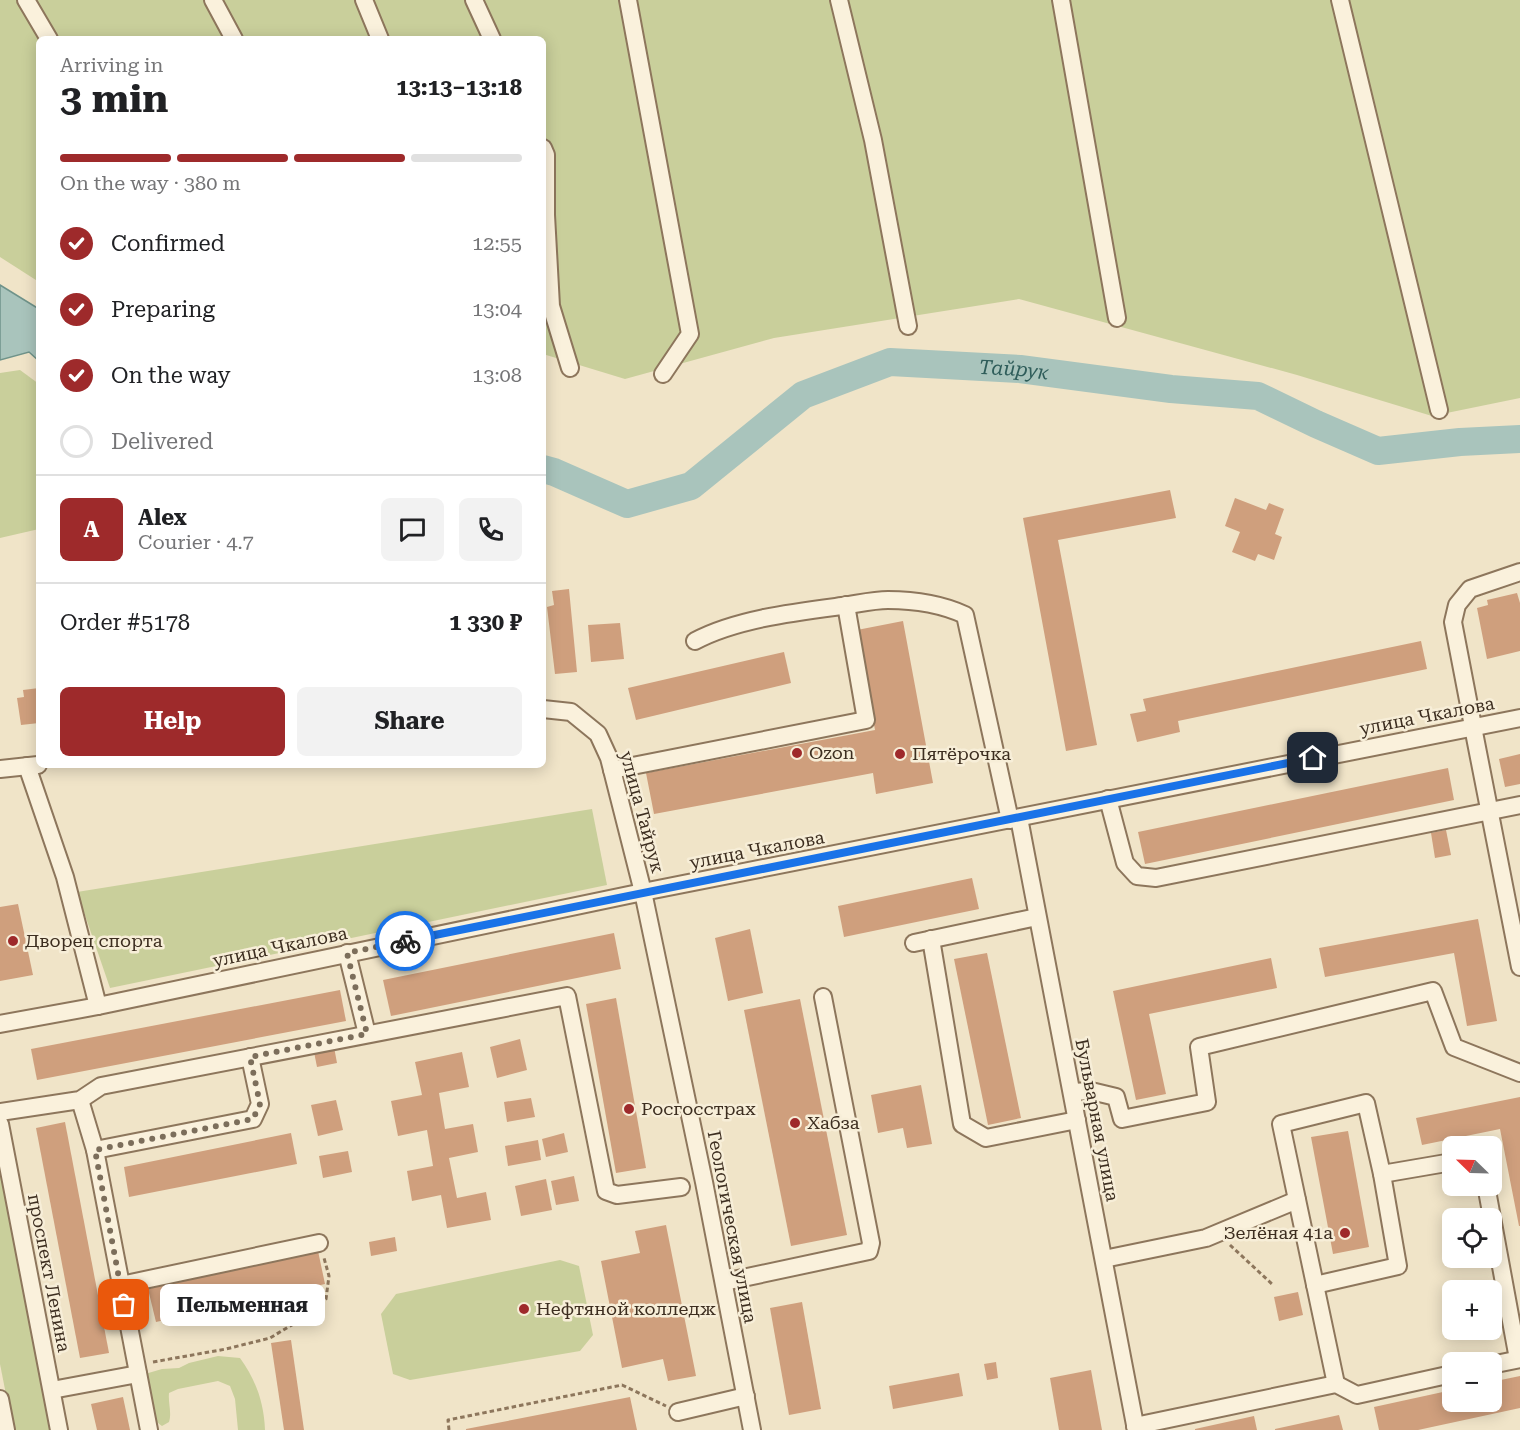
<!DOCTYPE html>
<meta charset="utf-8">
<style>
:root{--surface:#fff;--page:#f2f2f2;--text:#202124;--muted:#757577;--line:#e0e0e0;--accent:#9e2a2b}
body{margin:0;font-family:"Roboto Serif",serif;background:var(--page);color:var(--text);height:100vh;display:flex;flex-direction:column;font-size:22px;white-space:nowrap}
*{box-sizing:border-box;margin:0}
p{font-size:20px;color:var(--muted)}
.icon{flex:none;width:33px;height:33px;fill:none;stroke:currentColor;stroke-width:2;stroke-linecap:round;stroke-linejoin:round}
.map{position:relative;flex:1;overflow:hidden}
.panel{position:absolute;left:36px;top:36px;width:510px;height:732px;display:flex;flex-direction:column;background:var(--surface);border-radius:9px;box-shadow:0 3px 15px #0003}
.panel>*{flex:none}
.needle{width:39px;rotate:293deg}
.tools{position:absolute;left:1442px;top:1136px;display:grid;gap:12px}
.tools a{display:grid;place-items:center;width:60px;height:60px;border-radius:9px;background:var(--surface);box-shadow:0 3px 15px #0003;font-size:30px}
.pin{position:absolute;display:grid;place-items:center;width:51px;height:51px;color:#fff;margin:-26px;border-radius:12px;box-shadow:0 3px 9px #0006}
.courier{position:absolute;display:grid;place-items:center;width:60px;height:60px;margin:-30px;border:4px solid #1a73e8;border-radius:50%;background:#fff;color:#222;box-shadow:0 2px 8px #0007}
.bubble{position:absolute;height:42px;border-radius:9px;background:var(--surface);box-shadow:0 3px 15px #0003;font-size:20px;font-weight:700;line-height:42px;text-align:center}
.head em{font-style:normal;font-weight:700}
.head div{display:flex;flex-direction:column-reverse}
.head{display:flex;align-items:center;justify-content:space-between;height:102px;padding:0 24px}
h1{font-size:39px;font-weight:700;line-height:45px}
.bar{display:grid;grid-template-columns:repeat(4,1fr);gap:9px 6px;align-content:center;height:72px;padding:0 24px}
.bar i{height:8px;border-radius:4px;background:var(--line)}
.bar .selected{background:var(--accent)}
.bar p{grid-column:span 4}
.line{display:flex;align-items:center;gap:15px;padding:0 24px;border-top:2px solid var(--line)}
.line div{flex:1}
.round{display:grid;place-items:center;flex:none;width:63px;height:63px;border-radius:9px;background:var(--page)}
ol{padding:0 24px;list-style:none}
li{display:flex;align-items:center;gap:18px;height:66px}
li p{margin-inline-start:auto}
li .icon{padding:6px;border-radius:50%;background:var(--accent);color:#fff;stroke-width:4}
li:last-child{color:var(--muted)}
li i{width:33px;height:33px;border:3px solid var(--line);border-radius:50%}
.primary-button{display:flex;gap:12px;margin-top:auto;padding:12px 24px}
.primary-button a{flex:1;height:69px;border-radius:9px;background:var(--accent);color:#fff;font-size:24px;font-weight:700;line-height:69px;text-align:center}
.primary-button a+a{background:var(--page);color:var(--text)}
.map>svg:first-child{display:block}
.green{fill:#c9cf9b}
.water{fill:#a9c4bc;stroke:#6f938a;stroke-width:1.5}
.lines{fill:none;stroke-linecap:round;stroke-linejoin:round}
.river{stroke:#a9c4bc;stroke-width:28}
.building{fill:#cf9f7d}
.minor-casing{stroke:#8d765c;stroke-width:20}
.path{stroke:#8d765c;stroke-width:3;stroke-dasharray:4.5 3;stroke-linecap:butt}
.minor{stroke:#faf1dc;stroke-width:16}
.done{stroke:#7c6e5b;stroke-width:6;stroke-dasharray:0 10.8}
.route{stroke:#1a73e8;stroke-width:8}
.poi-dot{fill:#9e2a2b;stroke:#f7eed8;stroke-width:2}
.labels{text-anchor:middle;stroke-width:5;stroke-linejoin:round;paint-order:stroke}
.street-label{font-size:18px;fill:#3d2e20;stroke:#f7eed8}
.poi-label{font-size:18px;fill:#3d2e20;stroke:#f7eed8;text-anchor:start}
.water-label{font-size:20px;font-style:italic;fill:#2f5d5a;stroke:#f7eed8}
</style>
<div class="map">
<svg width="1520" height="1430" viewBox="0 0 1520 1430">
<rect width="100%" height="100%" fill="#f0e4c8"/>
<g class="green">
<path d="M0,0H1520V398L1432,416L1297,375L1019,299L774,338L625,379L543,354V39H39V282L0,257Z"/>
<path d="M20,370L39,384V529L0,538V373Z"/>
<path d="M592,809L607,885L110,988L77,892Z"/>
<path d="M0,1158L53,1430H13L0,1364Z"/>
<path d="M560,1260L579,1266L593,1335L580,1351L410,1380L393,1374L381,1314L396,1294Z"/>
<path d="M218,1356L240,1358C256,1380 264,1403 265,1430H238L235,1399L230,1386L218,1381L178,1389L169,1393C168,1404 172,1412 169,1422L162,1426C147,1417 148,1391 145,1374L162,1369L179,1368L189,1363Z"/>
</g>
<path class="water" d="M0,285L39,309V361L29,352L0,360Z"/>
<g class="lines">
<path class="river" id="s1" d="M543,469L554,472L627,504L691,486L803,395L890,362L1020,369L1171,389L1258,396L1316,424L1378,451L1460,442L1520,439"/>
</g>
<g class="building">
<path d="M1170,490L1176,518L1058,540L1097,745L1066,751L1023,518Z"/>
<path d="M1235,498L1266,510L1269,503L1284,509L1275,534L1282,537L1274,560L1258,554L1255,561L1232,552L1240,532L1225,526Z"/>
<path d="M569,589L577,672L555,674L547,607L554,605L552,591Z"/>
<path d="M1517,593L1520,603V651L1487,659L1477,608L1488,605L1487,600Z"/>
<path d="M903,621L933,783L876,794L873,773L654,814L646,773L875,730L857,630Z"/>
<path d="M620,623L624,659L591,662L588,625Z"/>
<path d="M1421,641L1427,669L1178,721L1180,732L1137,742L1130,714L1146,711L1143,699Z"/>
<path d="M784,652L791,683L636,720L628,688Z"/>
<path d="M39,688V723L21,725L17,698L24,697L23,690Z"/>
<path d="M1520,754V784L1505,787L1499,759Z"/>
<path d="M1448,768L1454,800L1145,864L1138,832Z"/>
<path d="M1446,830L1451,855L1435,858L1431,833Z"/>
<path d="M972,878L979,909L844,937L838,906Z"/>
<path d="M18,904L33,975L0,981V907Z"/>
<path d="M1478,919L1497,1021L1467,1026L1454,953L1325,977L1319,948Z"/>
<path d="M750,929L763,993L728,1001L715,938Z"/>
<path d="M614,933L621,969L391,1016L383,980Z"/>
<path d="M987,953L1021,1118L988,1125L954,959Z"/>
<path d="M1271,958L1277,988L1149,1014L1166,1094L1136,1100L1113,991Z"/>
<path d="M340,990L346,1021L37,1080L31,1049Z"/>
<path d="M616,998L646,1168L616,1173L586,1004Z"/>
<path d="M800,999L847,1235L791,1246L744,1010Z"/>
<path d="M520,1039L527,1070L497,1078L490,1047Z"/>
<path d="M334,1047L337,1063L317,1067L314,1052Z"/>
<path d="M462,1052L469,1087L439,1093L445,1129L473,1124L478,1152L449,1158L457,1198L486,1192L491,1220L447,1228L441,1195L412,1201L407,1171L433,1166L427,1130L398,1136L391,1101L422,1095L415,1062Z"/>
<path d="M921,1085L932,1144L907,1148L903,1128L878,1133L871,1095Z"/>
<path d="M1520,1097V1226H1519L1500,1129L1422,1145L1416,1118Z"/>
<path d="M531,1098L535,1117L507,1122L504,1102Z"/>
<path d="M336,1100L343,1130L318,1136L311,1105Z"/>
<path d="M65,1122L109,1353L80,1358L36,1128Z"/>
<path d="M1348,1131L1369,1247L1333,1254L1311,1137Z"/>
<path d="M291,1133L297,1164L129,1197L124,1167Z"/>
<path d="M564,1133L568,1152L546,1157L542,1139Z"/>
<path d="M538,1140L541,1160L508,1166L505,1146Z"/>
<path d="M348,1151L352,1172L323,1178L319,1156Z"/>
<path d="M574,1176L579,1201L556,1205L551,1181Z"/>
<path d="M546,1179L552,1210L521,1216L515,1186Z"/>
<path d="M666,1225L696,1376L668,1381L663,1359L622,1368L601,1261L640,1253L635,1231Z"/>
<path d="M395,1237L397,1251L371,1256L369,1242Z"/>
<path d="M318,1251L325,1284L156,1322L148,1289Z"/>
<path d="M1298,1292L1303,1315L1279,1321L1274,1297Z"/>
<path d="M802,1302L821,1409L789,1415L770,1308Z"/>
<path d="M291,1340L304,1430H284L271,1343Z"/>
<path d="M996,1362L998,1378L987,1380L984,1364Z"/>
<path d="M1091,1370L1102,1430H1059L1050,1378Z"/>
<path d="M959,1373L963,1396L893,1409L889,1386Z"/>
<path d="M1520,1376V1408L1418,1430H1379L1374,1407L1452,1390V1401H1491V1382Z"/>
<path d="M123,1397L130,1430H97L91,1404Z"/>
<path d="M630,1397L637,1430H466V1429Z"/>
<path d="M1339,1415L1343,1430H1275V1429Z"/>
<path d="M1254,1416L1257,1430H1195V1429Z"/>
</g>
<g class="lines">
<defs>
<g id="minor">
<path d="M26,0L49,39"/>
<path d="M213,0L234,39"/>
<path d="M364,0L380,39"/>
<path d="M474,0L492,39"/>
<path d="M628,0L690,334L663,374"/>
<path d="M839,0L873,140L908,326"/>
<path d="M1061,0L1117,318"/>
<path d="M1340,0C1372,137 1407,273 1439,410"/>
<path d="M543,148L546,155V215L551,306L570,368"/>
<path d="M695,641C736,619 796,612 842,606C857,604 873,600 888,600C914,600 941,604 965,615L1010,820"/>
<path d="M543,709L571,712L598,734L609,758L643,892L704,1182L752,1430"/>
<path d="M1473,726L1453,622L1457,605L1470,589L1520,572"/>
<path d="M1473,727L1520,967"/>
<path d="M27,766L65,877L98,1006"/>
<path d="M0,769L38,765"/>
<path d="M612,770L866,720L846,605"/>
<path d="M1108,799L1125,863L1137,876L1156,878L1520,805"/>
<path d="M1019,818L1136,1430"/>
<path d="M931,939L962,1124L986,1138L1077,1120"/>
<path d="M914,943L1037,917"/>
<path d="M347,953L367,1034"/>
<path d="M0,1024L98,1006L643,892L1520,718"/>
<path d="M1072,1092L1091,1091L1116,1097L1122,1119L1207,1102L1199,1047L1433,991L1454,1047L1520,1073"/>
<path d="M80,1100L95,1150L149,1430"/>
<path d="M0,1112L80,1100L101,1086L567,996L606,1191L617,1195L681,1187"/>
<path d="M0,1124L59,1430"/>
<path d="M95,1150L253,1119L260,1104L250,1057"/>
<path d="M1486,1185L1518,1359"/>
<path d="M1104,1259L1206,1238L1297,1200"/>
<path d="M724,1282L869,1251L871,1243L823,997"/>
<path d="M121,1285L319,1243"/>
<path d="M1315,1285L1398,1266L1382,1174"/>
<path d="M1491,1365L1520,1359"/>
<path d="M1336,1384L1281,1124L1366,1103L1382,1174L1452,1162"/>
<path d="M52,1390L138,1374"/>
<path d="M0,1399L6,1430"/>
<path d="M678,1412L746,1396"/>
<path d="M1135,1426L1336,1384L1357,1395L1452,1374"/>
</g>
</defs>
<use href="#minor" class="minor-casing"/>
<g class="path">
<path d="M1230,1245L1272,1284"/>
<path d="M153,1362L226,1349L270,1338L310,1314L326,1299L329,1276L324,1258"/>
<path d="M449,1430L448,1420L622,1385L666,1406"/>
</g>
<use href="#minor" class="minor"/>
</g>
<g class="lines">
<path class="done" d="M124,1305L95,1150L253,1119L260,1104L250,1057L367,1034L347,953L405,941"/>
<path class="route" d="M405,941L1313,758"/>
</g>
<g class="poi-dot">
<circle cx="797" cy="753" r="6"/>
<circle cx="900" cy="754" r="6"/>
<circle cx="13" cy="941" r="6"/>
<circle cx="629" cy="1109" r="6"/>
<circle cx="795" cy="1123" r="6"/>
<circle cx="1345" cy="1233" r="6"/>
<circle cx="524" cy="1309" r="6"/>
</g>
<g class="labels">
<g class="street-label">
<text transform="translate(1427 716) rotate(-11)" y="6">улица Чкалова</text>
<text transform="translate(642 812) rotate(75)" y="6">улица Тайрук</text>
<text transform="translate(757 850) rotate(-11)" y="6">улица Чкалова</text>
<text transform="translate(280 947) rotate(-12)" y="6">улица Чкалова</text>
<text transform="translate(1097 1120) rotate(79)" y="6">Бульварная улица</text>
<text transform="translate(732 1227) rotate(79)" y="6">Геологическая улица</text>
<text transform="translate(49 1273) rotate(79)" y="6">проспект Ленина</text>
</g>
<g class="poi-label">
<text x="809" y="759">Ozon</text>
<text x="912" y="760">Пятёрочка</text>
<text x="25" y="947">Дворец спорта</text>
<text x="641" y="1115">Росгосстрах</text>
<text x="807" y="1129">Хабза</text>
<text x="1333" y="1239" text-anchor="end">Зелёная 41а</text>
<text x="536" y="1315">Нефтяной колледж</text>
</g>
<g class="water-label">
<text dy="7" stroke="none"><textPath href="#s1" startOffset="519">Тайрук</textPath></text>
</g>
</g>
</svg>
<div class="tools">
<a><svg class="needle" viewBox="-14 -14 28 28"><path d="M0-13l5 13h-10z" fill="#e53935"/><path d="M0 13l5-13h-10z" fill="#757577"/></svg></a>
<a><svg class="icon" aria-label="locate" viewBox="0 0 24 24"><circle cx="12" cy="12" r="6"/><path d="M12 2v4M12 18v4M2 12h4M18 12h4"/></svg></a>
<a>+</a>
<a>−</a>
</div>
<div class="pin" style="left:124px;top:1305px;background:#ea580c"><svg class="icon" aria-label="bag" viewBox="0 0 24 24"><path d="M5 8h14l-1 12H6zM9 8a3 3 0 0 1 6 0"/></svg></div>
<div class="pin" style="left:1313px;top:758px;background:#1f2937"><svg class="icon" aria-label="home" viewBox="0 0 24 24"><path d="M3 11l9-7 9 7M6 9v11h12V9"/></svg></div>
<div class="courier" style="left:405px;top:941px"><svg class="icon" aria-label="bike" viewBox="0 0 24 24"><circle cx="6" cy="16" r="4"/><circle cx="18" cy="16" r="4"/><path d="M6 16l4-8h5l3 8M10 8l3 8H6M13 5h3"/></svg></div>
<div class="bubble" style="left:160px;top:1284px;width:165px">Пельменная</div>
<section class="panel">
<div class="head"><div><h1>3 min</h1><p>Arriving in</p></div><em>13:13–13:18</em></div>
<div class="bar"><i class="selected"></i><i class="selected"></i><i class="selected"></i><i></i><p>On the way · 380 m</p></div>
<ol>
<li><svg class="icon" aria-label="check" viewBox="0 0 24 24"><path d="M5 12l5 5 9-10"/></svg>Confirmed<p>12:55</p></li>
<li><svg class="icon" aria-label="check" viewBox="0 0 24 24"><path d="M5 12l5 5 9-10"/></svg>Preparing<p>13:04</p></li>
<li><svg class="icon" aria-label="check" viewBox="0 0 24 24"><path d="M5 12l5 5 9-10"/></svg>On the way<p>13:08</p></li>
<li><i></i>Delivered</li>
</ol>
<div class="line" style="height:108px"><b class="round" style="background:var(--accent);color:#fff">A</b><div><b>Alex</b><p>Courier · 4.7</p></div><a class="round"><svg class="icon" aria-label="chat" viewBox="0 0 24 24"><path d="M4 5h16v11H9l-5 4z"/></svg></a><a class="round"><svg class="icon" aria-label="phone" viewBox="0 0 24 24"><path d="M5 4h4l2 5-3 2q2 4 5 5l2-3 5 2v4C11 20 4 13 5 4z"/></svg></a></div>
<div class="line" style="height:78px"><div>Order #5178</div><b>1 330 ₽</b></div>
<div class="primary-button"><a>Help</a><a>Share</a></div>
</section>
</div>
